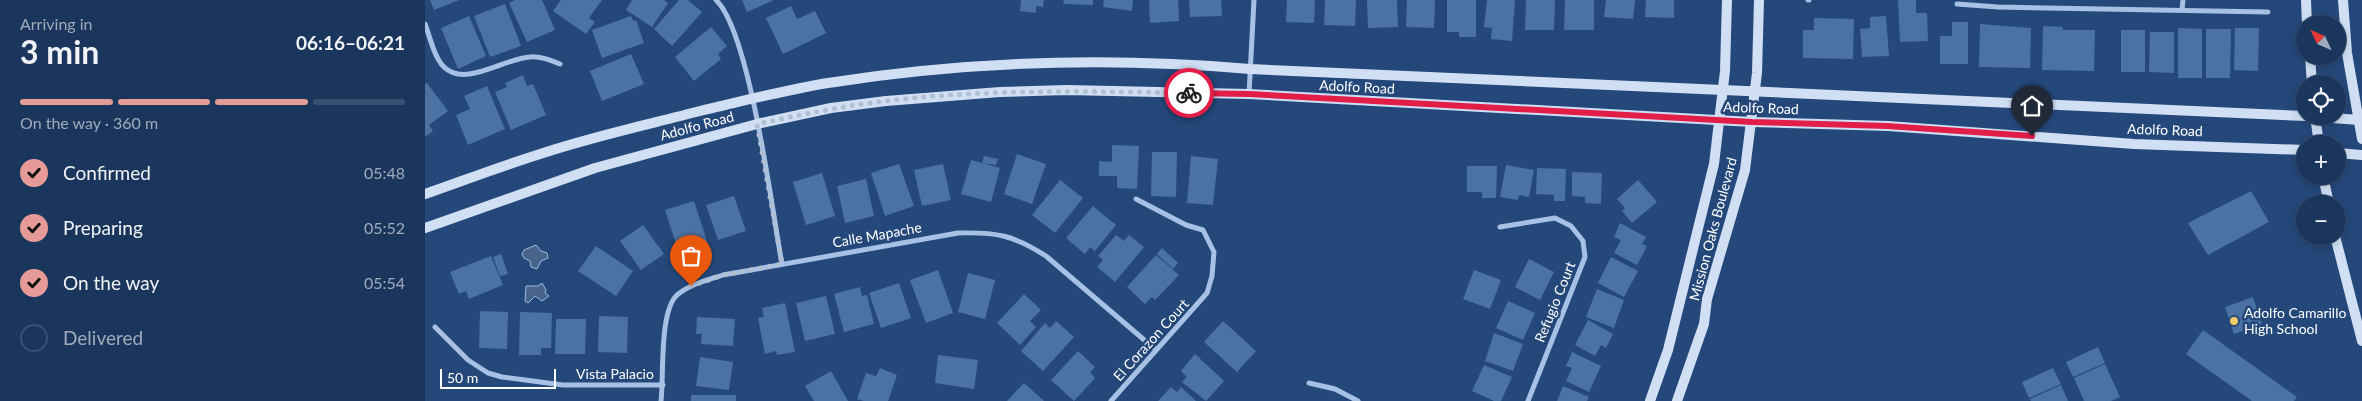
<!DOCTYPE html>
<meta charset="utf-8">
<style>
:root{--surface:#1b365c;--page:#243e62;--text:#f1f3f6;--muted:#a0abbb;--line:#395072;--accent:#e69b98}
body{margin:0;font-family:Lato,sans-serif;background:var(--page);color:var(--text);height:100vh;display:flex;flex-direction:column;font-size:19px;white-space:nowrap}
*{box-sizing:border-box;margin:0}
p{font-size:16px;color:var(--muted)}
.icon{flex:none;width:28px;height:28px;fill:none;stroke:currentColor;stroke-width:2;stroke-linecap:round;stroke-linejoin:round}
.map{position:relative;flex:1;overflow:hidden}
.side{display:flex;flex-direction:column;background:var(--surface);width:425px}
.side>*{flex:none}
.needle{width:32px;rotate:314deg}
.buttons{position:absolute;left:1871px;top:15px;display:grid;gap:10px}
.buttons a{display:grid;place-items:center;width:50px;height:50px;border-radius:50%;background:var(--surface);box-shadow:0 2px 8px #0003,0 0 0 1px var(--line);font-size:25px}
.scale{position:absolute;left:15px;bottom:12px;width:116px;box-sizing:border-box;padding-left:5px;border:2px solid #fff;border-top:0;font-size:14px;line-height:18px;white-space:nowrap;color:#fff;-webkit-text-stroke:4px #24487a;paint-order:stroke}
.pin{position:absolute;display:grid;place-items:center;width:42px;height:42px;color:#fff;margin:-51px -21px;border-radius:50% 50% 50% 0;rotate:-45deg;box-shadow:0 0 5px #0007}
.pin .icon{rotate:45deg}
.courier{position:absolute;display:grid;place-items:center;width:50px;height:50px;margin:-25px;border:4px solid #e11d48;border-radius:50%;background:#fff;color:#222;box-shadow:0 1px 6px #0007}
.summary em{font-style:normal;font-weight:700}
.summary div{display:flex;flex-direction:column-reverse}
.summary{display:flex;align-items:center;justify-content:space-between;height:85px;padding:0 20px}
h1{font-size:32px;font-weight:700;line-height:38px}
.bar{display:grid;grid-template-columns:repeat(4,1fr);gap:8px 5px;align-content:center;height:60px;padding:0 20px}
.bar i{height:6px;border-radius:4px;background:var(--line)}
.bar .active{background:var(--accent)}
.bar p{grid-column:span 4}
ol{padding:0 20px;list-style:none}
li{display:flex;align-items:center;gap:15px;height:55px}
li p{margin-inline-start:auto}
li .icon{padding:5px;border-radius:50%;background:var(--accent);color:#111;stroke-width:4}
li:last-child{color:var(--muted)}
li i{width:28px;height:28px;border:2px solid var(--line);border-radius:50%}
main{display:flex;flex:1;min-height:0}
.map>svg:first-child{display:block}
.water{fill:#496489;stroke:#9bbce5}
.building{fill:#4c71a3}
.lines{fill:none;stroke-linecap:round;stroke-linejoin:round}
.minor{stroke:#a7c1e5;stroke-width:5}
.secondary{stroke:#d0dff4;stroke-width:10}
.done{stroke:#b2bfd0;stroke-width:5;stroke-dasharray:0 9}
.route{stroke:#e11d48;stroke-width:6}
.poi-dot{fill:#efcb6a;stroke:#24487a;stroke-width:2}
.labels{text-anchor:middle;stroke-width:5;stroke-linejoin:round;paint-order:stroke}
.street-label{font-size:14px;fill:#fff;stroke:#24487a}
.poi-label{font-size:14px;fill:#fff;stroke:#24487a;text-anchor:start}
</style>
<main>
<section class="side">
<div class="summary"><div><h1>3 min</h1><p>Arriving in</p></div><em>06:16–06:21</em></div>
<div class="bar"><i class="active"></i><i class="active"></i><i class="active"></i><i></i><p>On the way · 360 m</p></div>
<ol>
<li><svg class="icon" aria-label="check" viewBox="0 0 24 24"><path d="M5 12l5 5 9-10"/></svg>Confirmed<p>05:48</p></li>
<li><svg class="icon" aria-label="check" viewBox="0 0 24 24"><path d="M5 12l5 5 9-10"/></svg>Preparing<p>05:52</p></li>
<li><svg class="icon" aria-label="check" viewBox="0 0 24 24"><path d="M5 12l5 5 9-10"/></svg>On the way<p>05:54</p></li>
<li><i></i>Delivered</li>
</ol>
</section>
<div class="map">
<svg width="1937" height="401" viewBox="0 0 1937 401">
<rect width="100%" height="100%" fill="#24487a"/>
<g class="water">
<path d="M111,245L116,251L122,253L123,258L116,261L112,269L106,267L105,261L99,258L97,254L99,250Z"/>
<path d="M117,283L121,290L120,293L124,296L117,301L110,296L103,303L100,301L101,286H113Z"/>
</g>
<g class="building">
<path d="M5,0H34L9,10Z"/>
<path d="M90,0H117L130,30L102,42L84,3Z"/>
<path d="M136,0H177L164,18L170,22L161,34L128,11Z"/>
<path d="M207,0H239L243,3L227,27L201,10Z"/>
<path d="M254,0H263L277,12L247,46L229,29Z"/>
<path d="M317,0H349L322,12Z"/>
<path d="M596,0H619L618,7L611,6V13L595,11Z"/>
<path d="M639,0H668V5L638,4Z"/>
<path d="M679,0H708L707,11L678,7Z"/>
<path d="M724,0H753L754,21L725,23Z"/>
<path d="M764,0H796L797,16L765,17Z"/>
<path d="M862,0H890L889,23L861,22Z"/>
<path d="M900,0H931L930,26L899,25Z"/>
<path d="M942,0H972L973,27L943,28Z"/>
<path d="M982,0H1010L1009,28L981,27Z"/>
<path d="M1022,0H1051V37H1034V32H1022Z"/>
<path d="M1062,0H1090L1087,41L1066,39L1067,28L1059,27Z"/>
<path d="M1101,0H1130L1129,30H1100Z"/>
<path d="M1140,0H1169V30H1139Z"/>
<path d="M1181,0H1210L1208,19L1179,17Z"/>
<path d="M1221,0H1249V18L1220,17Z"/>
<path d="M1473,0H1491V13H1502L1503,41L1475,42Z"/>
<path d="M80,4L96,46L65,57L49,16Z"/>
<path d="M366,6L372,19L390,11L401,33L358,54L341,18Z"/>
<path d="M44,16L61,56L33,69L16,28Z"/>
<path d="M206,16L208,21L211,20L219,43L177,58L167,30Z"/>
<path d="M1461,16L1464,56L1437,57L1435,29L1445,28V17Z"/>
<path d="M1389,18L1429,19L1428,59L1378,58V30H1389Z"/>
<path d="M1527,22H1543V64H1515V36H1527Z"/>
<path d="M1555,24L1606,28L1605,68L1554,67Z"/>
<path d="M1618,26L1638,27V30H1670L1669,71L1617,70Z"/>
<path d="M286,27L302,46L293,54L296,59L269,81L250,57Z"/>
<path d="M1753,28L1777,29V78H1753Z"/>
<path d="M1810,28H1834L1833,71L1809,70Z"/>
<path d="M1781,29H1806L1805,78H1781Z"/>
<rect x="1696" y="30" width="24" height="42"/>
<path d="M1725,32H1749V73L1724,72Z"/>
<path d="M206,54L219,84L177,101L165,71Z"/>
<path d="M98,75L102,86L108,84L121,115L86,130L70,92L82,87L80,83Z"/>
<path d="M2,83L23,111L4,125L8,131L0,137V84Z"/>
<path d="M62,86L80,129L43,145L31,115L45,109L39,96Z"/>
<path d="M687,145L714,146L712,189L692,188V176H674V161L687,162Z"/>
<path d="M727,152H752L751,197L726,196Z"/>
<path d="M592,154L621,164L607,204L579,194Z"/>
<path d="M559,156L573,159L571,165L557,163Z"/>
<path d="M766,156L793,159L788,205L762,203Z"/>
<path d="M546,160L575,168L566,202L536,194Z"/>
<path d="M474,164L489,206L460,216L446,173Z"/>
<path d="M518,164L526,200L497,206L489,170Z"/>
<path d="M1081,165L1109,170L1104,197L1094,195L1093,200L1075,197Z"/>
<path d="M1042,166H1072L1071,198H1057V192H1042Z"/>
<path d="M1112,168L1141,169L1140,201H1129V195L1111,194Z"/>
<path d="M1147,172L1177,173L1176,204L1160,203V197L1147,196Z"/>
<path d="M397,173L410,216L381,225L368,182Z"/>
<path d="M441,179L449,216L420,223L412,186Z"/>
<path d="M635,180L658,198L630,233L607,215Z"/>
<path d="M1213,180L1232,202L1207,223L1197,211L1200,208L1192,199Z"/>
<path d="M1826,191L1844,222L1783,255L1763,223Z"/>
<path d="M309,196L321,231L293,240L281,205Z"/>
<path d="M269,201L283,244L258,252L255,243L251,244L240,210Z"/>
<path d="M668,206L691,225L670,251L665,247L660,254L641,238Z"/>
<path d="M1195,223L1221,237L1217,244L1222,246L1212,265L1189,253L1196,240L1189,237Z"/>
<path d="M218,225L239,254L216,270L195,241Z"/>
<path d="M691,235L699,241L704,235L719,247L690,282L672,267L678,260L673,256Z"/>
<path d="M171,246L208,271L191,296L153,271Z"/>
<path d="M737,248L753,263L748,269L732,254Z"/>
<path d="M76,254L83,274L75,276L68,257Z"/>
<path d="M731,255L754,275L730,300L727,297L720,304L702,287Z"/>
<path d="M66,256L78,285L44,299L41,291L34,294L25,272Z"/>
<path d="M1186,257L1213,271L1199,297L1173,283Z"/>
<path d="M1104,259L1129,272L1115,300L1090,287Z"/>
<path d="M513,270L528,313L501,323L485,280Z"/>
<path d="M1049,270L1076,280L1065,309L1038,299Z"/>
<path d="M543,273L570,280L560,319L533,312Z"/>
<path d="M474,283L486,318L456,328L444,293Z"/>
<path d="M435,287L437,296L442,295L449,324L419,332L409,294Z"/>
<path d="M1172,289L1199,300L1189,328L1161,317Z"/>
<path d="M599,294L616,310L605,321L611,327L595,345L572,323Z"/>
<path d="M401,296L410,334L380,341L371,303Z"/>
<path d="M1828,297L1837,324L1809,334L1800,307Z"/>
<path d="M1083,301L1110,313L1098,340L1071,328Z"/>
<path d="M360,303L370,352L352,355L351,351L340,354L333,318L339,317L337,308Z"/>
<path d="M55,311L83,312L82,349L54,348Z"/>
<path d="M95,312L127,313L126,348H116V355H94Z"/>
<path d="M174,316L203,317L202,353L173,352Z"/>
<path d="M272,317L310,319L308,346L276,344L277,334H271Z"/>
<path d="M131,319H161L160,354H130Z"/>
<path d="M1163,320L1188,334L1181,348L1176,345L1170,356L1150,345Z"/>
<path d="M631,321L649,337L618,371L596,351L620,323L625,328Z"/>
<path d="M798,321L831,351L812,372L779,342Z"/>
<path d="M1778,330L1872,397L1869,401H1827L1761,354Z"/>
<path d="M1069,333L1098,344L1088,371L1060,361Z"/>
<path d="M1673,347L1680,363L1648,377L1641,362Z"/>
<path d="M653,351L670,367L665,372L670,378L649,401L626,380Z"/>
<path d="M1147,352L1176,366L1164,392L1141,381L1147,368L1141,366Z"/>
<path d="M770,354L799,381L781,401L757,382L762,377L756,371Z"/>
<path d="M513,355L553,360L549,389L510,383Z"/>
<path d="M275,357L308,362L304,390L271,386Z"/>
<path d="M1680,364L1695,397L1686,401H1659L1649,378Z"/>
<path d="M1059,365L1087,377L1076,401H1069L1047,391Z"/>
<path d="M455,368L472,375L463,401H439L432,399L441,373L460,379L451,376Z"/>
<path d="M1628,368L1636,384L1604,398L1597,382Z"/>
<path d="M406,371L423,401H389L380,386Z"/>
<path d="M599,383L619,401H582Z"/>
<path d="M1636,385L1643,401H1606L1605,399Z"/>
<path d="M1138,386L1164,397L1162,401H1132Z"/>
<path d="M746,387L752,392L756,387L771,401H733Z"/>
<rect x="266" y="395" width="45" height="6"/>
</g>
<g class="lines">
<g class="minor">
<path d="M291,0C325,32 347,211 357,264"/>
<path d="M1383,0H1384"/>
<path d="M1532,4L1573,7L1843,12"/>
<path d="M1757,10L1758,0"/>
<path d="M0,24C5,37 9,57 19,67C40,88 80,58 105,57C115,56 125,60 135,64"/>
<path d="M824,94L829,0"/>
<path d="M1075,227L1130,218L1146,226L1158,241L1160,257L1103,401"/>
<path d="M10,327L43,360L63,373L77,377L138,385H238"/>
<path d="M884,383L910,389L933,401"/>
<path d="M236,401C239,376 234,312 252,295C265,284 283,280 298,275L533,233C572,232 588,235 621,256L731,350"/>
<path d="M686,401L782,293L787,276L789,252L778,230L761,225L711,199"/>
</g>
<g class="secondary">
<path d="M1881,0L1882,24"/>
<path d="M1918,0L1922,53L1937,139"/>
<path d="M1885,56L1887,84"/>
<path d="M1881,116L1934,120"/>
<path d="M1890,116L1894,144"/>
<path d="M1912,153L1937,155"/>
<path d="M1898,176L1904,204"/>
<path d="M0,194C37,181 74,167 112,155C165,137 221,125 275,111C318,101 360,90 403,83C543,61 684,57 825,69L1880,116"/>
<path d="M0,228L170,168L332,124L406,108L461,101L575,92L642,90L824,94L1327,122L1463,126L1709,144L1880,150"/>
<path d="M1910,236L1937,341"/>
<path d="M1225,401L1243,350L1289,164L1300,71L1302,0"/>
<path d="M1252,401L1279,324L1282,299L1320,170L1332,73L1334,0"/>
</g>
</g>
<g class="lines">
<path class="done" d="M266,286L298,275L357,264L332,124C375,115 417,106 460,101C561,89 662,91 764,93"/>
<path class="route" d="M764,93L824,94L1327,122L1462,126L1607,136"/>
</g>
<circle class="poi-dot" cx="1809" cy="321" r="5"/>
<g class="labels">
<g class="street-label">
<text transform="translate(932 87) rotate(3)" y="5">Adolfo Road</text>
<text transform="translate(1336 108) rotate(2)" y="5">Adolfo Road</text>
<text transform="translate(272 126) rotate(-15)" y="5">Adolfo Road</text>
<text transform="translate(1740 130) rotate(2)" y="5">Adolfo Road</text>
<text transform="translate(1288 229) rotate(-75)" y="5">Mission Oaks Boulevard</text>
<text transform="translate(452 235) rotate(-10)" y="5">Calle Mapache</text>
<text transform="translate(1130 302) rotate(-68)" y="5">Refugio Court</text>
<text transform="translate(726 340) rotate(-48)" y="5">El Corazon Court</text>
<text x="190" y="379">Vista Palacio</text>
</g>
<g class="poi-label">
<text x="1819" y="318">Adolfo Camarillo<tspan x="1819" dy="16">High School</tspan></text>
</g>
</g>
</svg>
<div class="buttons">
<a><svg class="needle" viewBox="-14 -14 28 28"><path d="M0-13l5 13h-10z" fill="#e53935"/><path d="M0 13l5-13h-10z" fill="#a0abbb"/></svg></a>
<a><svg class="icon" aria-label="locate" viewBox="0 0 24 24"><circle cx="12" cy="12" r="6"/><path d="M12 2v4M12 18v4M2 12h4M18 12h4"/></svg></a>
<a>+</a>
<a>−</a>
</div>
<div class="scale">50 m</div>
<div class="pin" style="left:266px;top:286px;background:#ea580c"><svg class="icon" aria-label="bag" viewBox="0 0 24 24"><path d="M5 8h14l-1 12H6zM9 8a3 3 0 0 1 6 0"/></svg></div>
<div class="pin" style="left:1607px;top:136px;background:#1f2937"><svg class="icon" aria-label="home" viewBox="0 0 24 24"><path d="M3 11l9-7 9 7M6 9v11h12V9"/></svg></div>
<div class="courier" style="left:764px;top:93px"><svg class="icon" aria-label="bike" viewBox="0 0 24 24"><circle cx="6" cy="16" r="4"/><circle cx="18" cy="16" r="4"/><path d="M6 16l4-8h5l3 8M10 8l3 8H6M13 5h3"/></svg></div>
</div>
</main>
